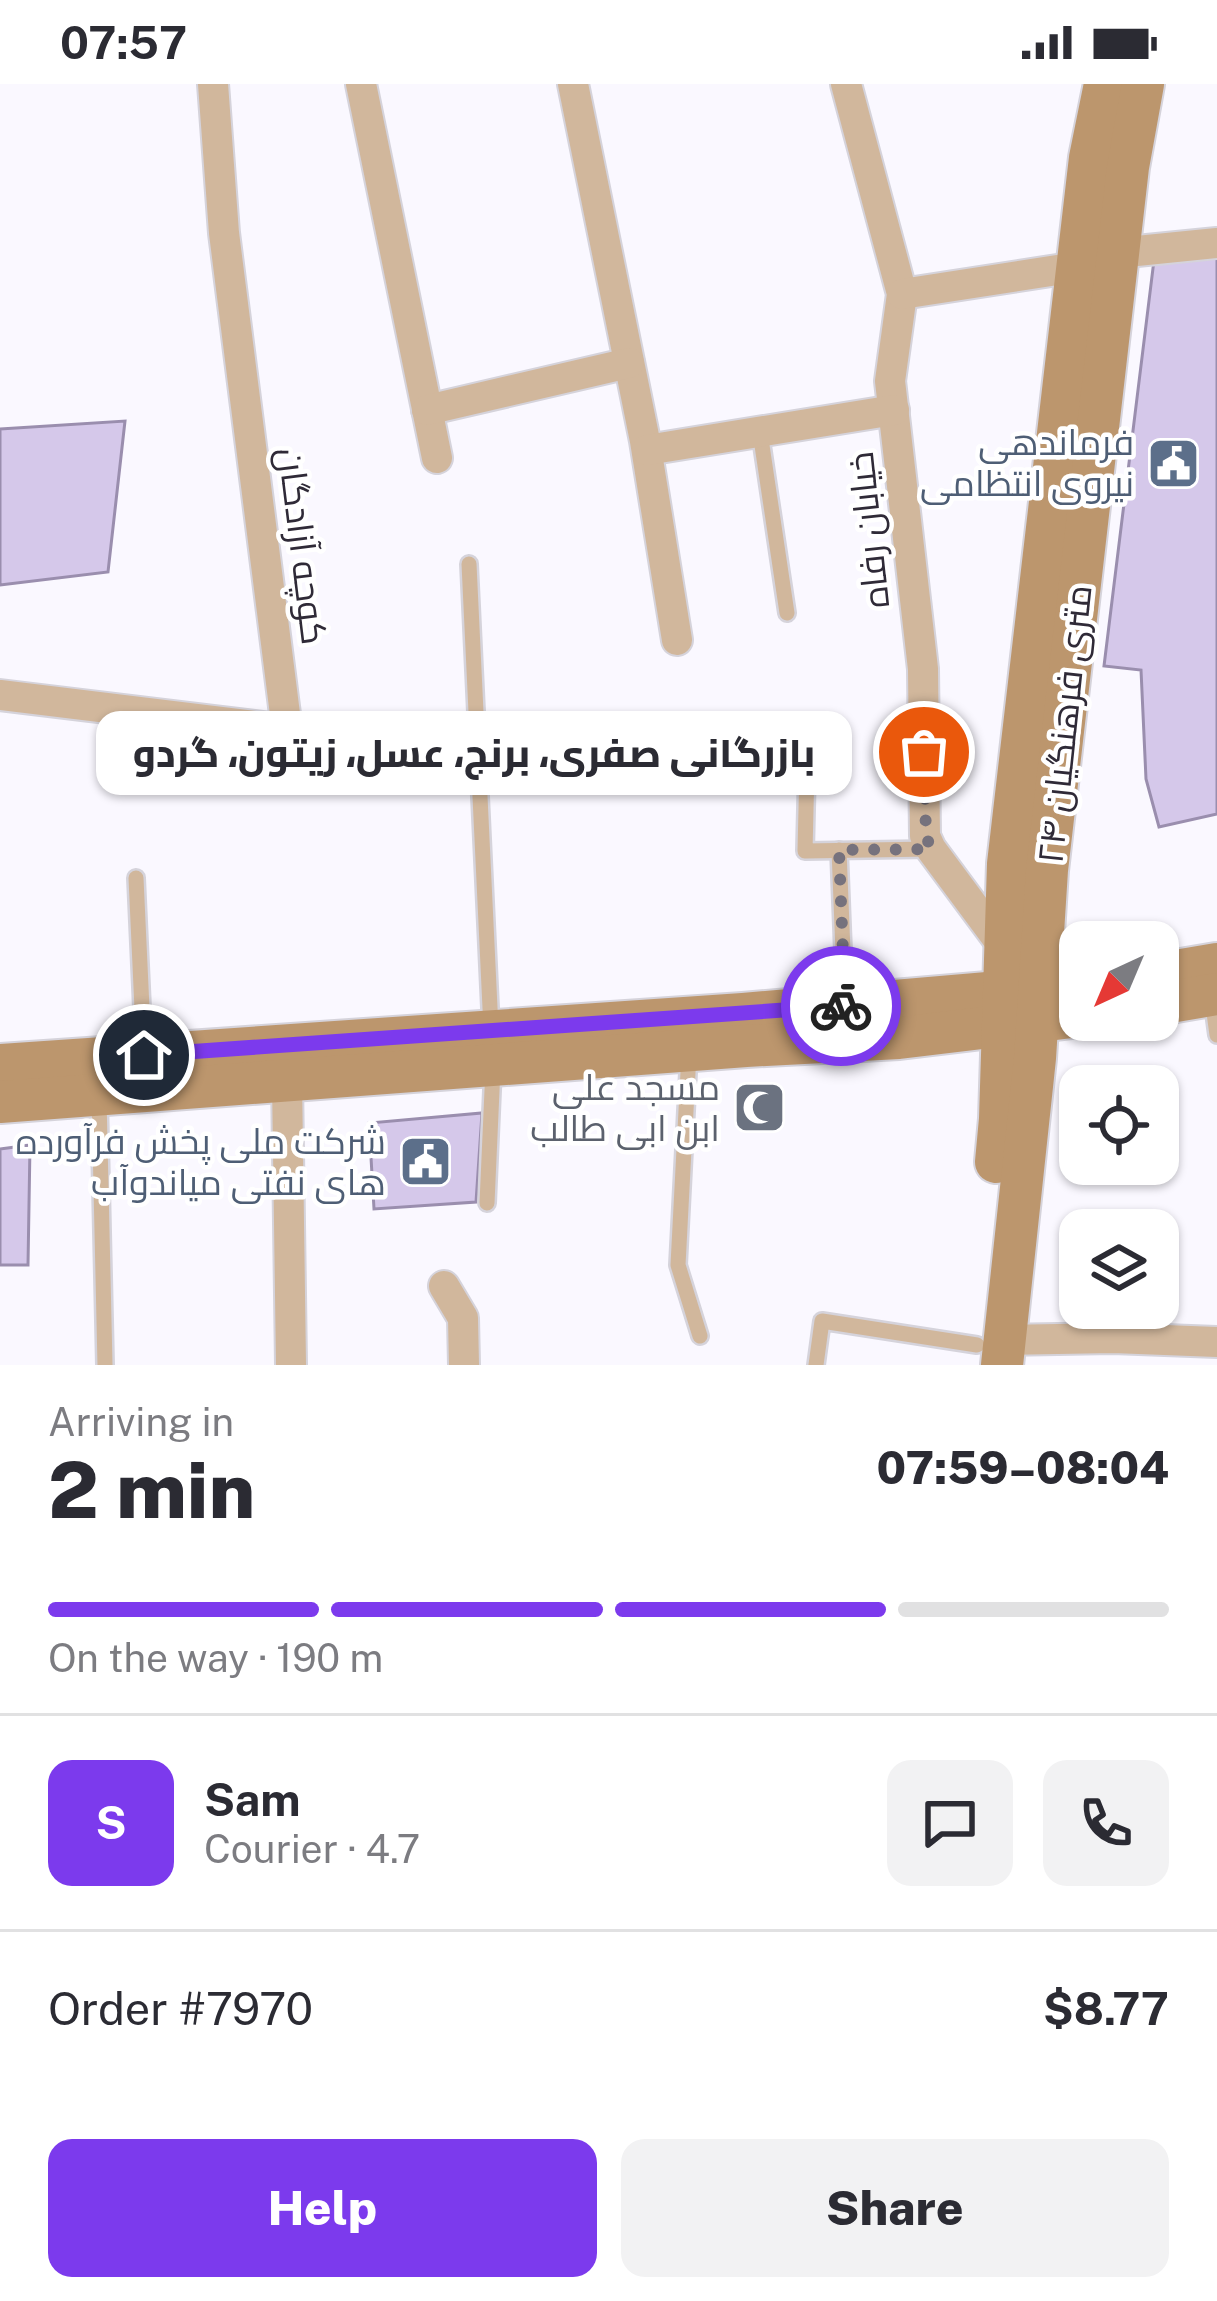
<!DOCTYPE html>
<meta charset="utf-8">
<style>
:root{--surface:#fff;--page:#f2f2f3;--text:#2b2b33;--muted:#7c7c81;--line:#e1e1e2;--accent:#7c3aed}
body{margin:0;font-family:"Public Sans",Cairo,sans-serif;background:var(--page);color:var(--text);height:100vh;display:flex;flex-direction:column;font-size:45px;white-space:nowrap}
*{box-sizing:border-box;margin:0}
p{font-size:39px;color:var(--muted)}
.icon{flex:none;width:66px;height:66px;fill:none;stroke:currentColor;stroke-width:2;stroke-linecap:round;stroke-linejoin:round}
.map{position:relative;height:1281px;overflow:hidden}
.details{display:flex;flex-direction:column;background:var(--surface);flex:1}
.details>*{flex:none}
.needle{width:78px;rotate:224deg}
.controls{position:absolute;left:1059px;top:837px;display:grid;gap:24px}
.controls a{display:grid;place-items:center;width:120px;height:120px;border-radius:24px;background:var(--surface);box-shadow:0 3px 9px #0004;font-size:60px}
.pin{position:absolute;display:grid;place-items:center;width:102px;height:102px;color:#fff;margin:-51px;border:6px solid #fff;border-radius:50%;box-shadow:0 3px 12px #0007}
.courier{position:absolute;display:grid;place-items:center;width:120px;height:120px;margin:-60px;border:9px solid #7c3aed;border-radius:50%;background:#fff;color:#222;box-shadow:0 3px 15px #0007}
.bubble{position:absolute;height:84px;border-radius:24px;background:var(--surface);box-shadow:0 3px 9px #0004;font-size:39px;font-weight:800;line-height:84px;text-align:center}
.summary em{font-style:normal;font-weight:800}
.summary div{display:flex;flex-direction:column-reverse}
.summary{display:flex;align-items:center;justify-content:space-between;height:204px;padding:0 48px}
h1{font-size:78px;font-weight:800;line-height:90px}
.bar{display:grid;grid-template-columns:repeat(4,1fr);gap:18px 12px;align-content:center;height:144px;padding:0 48px}
.bar i{height:15px;border-radius:9px;background:var(--line)}
.bar .on{background:var(--accent)}
.bar p{grid-column:span 4}
.line{display:flex;align-items:center;gap:30px;padding:0 48px;border-top:3px solid var(--line)}
.line div{flex:1}
.round{display:grid;place-items:center;flex:none;width:126px;height:126px;border-radius:24px;background:var(--page)}
.cta{display:flex;gap:24px;margin-top:auto;padding:24px 48px}
.cta a{flex:1;height:138px;border-radius:24px;background:var(--accent);color:#fff;font-size:48px;font-weight:800;line-height:138px;text-align:center}
.cta a+a{background:var(--page);color:var(--text)}
.status{display:flex;justify-content:space-between;align-items:center;height:84px;padding:0 60px;background:var(--surface);direction:ltr}
.status svg{height:33px;fill:currentColor}
.map>svg:first-child{display:block}
.building{fill:#d5c8ea;stroke:#9a8eae;stroke-width:3}
.lines{fill:none;stroke-linecap:round;stroke-linejoin:round}
.lane-casing{stroke:#d5d3db;stroke-width:20}
.street-casing{stroke:#d5d3db;stroke-width:34}
.secondary-casing{stroke:#d5d3db;stroke-width:46}
.lane{stroke:#d1b79c;stroke-width:15}
.street{stroke:#d1b79c;stroke-width:30}
.secondary{stroke:#bc966d;stroke-width:42}
.done{stroke:#76727d;stroke-width:12;stroke-dasharray:0 21.6}
.route{stroke:#7c3aed;stroke-width:15}
.labels{text-anchor:middle;stroke-width:9;stroke-linejoin:round;paint-order:stroke}
.service-label{font-size:36px;fill:#4e5e75;stroke:#fff;text-anchor:end}
.street-label{font-size:36px;fill:#2f2a37;stroke:#fff}
.worship-label{font-size:36px;fill:#5b616d;stroke:#fff;text-anchor:end}
</style>
<div class="status"><b>07:57</b><svg viewBox="0 0 49 12"><path d="M0 12V9h3v3zM5 12V6h3v6zM10 12V3h3v9zM15 12V0h3v12zM26 1h20v11H26zM47 4h2v5h-2z"/></svg></div>
<div class="map">
<svg width="1217" height="1281" viewBox="0 0 1217 1281">
<rect width="100%" height="100%" fill="#faf8ff"/>
<g class="building">
<path d="M1217,168V730L1159,743L1146,695L1141,586L1104,582L1154,176Z"/>
<path d="M125,337L108,488L0,501V345Z"/>
<path d="M482,1029L476,1118L374,1125L369,1039Z"/>
<path d="M30,1061L28,1181H0V1065Z"/>
</g>
<g class="lines">
<defs>
<g id="lane">
<path d="M760,348L787,529"/>
<path d="M469,480L491,945"/>
<path d="M808,642L805,767L931,765"/>
<path d="M839,766L845,919"/>
<path d="M136,794L144,968"/>
<path d="M1212,914L1217,951"/>
<path d="M689,969L678,1181L700,1252"/>
<path d="M99,1014L105,1281"/>
<path d="M487,1119L493,984"/>
<path d="M816,1281L822,1237L977,1261"/>
</g>
<g id="street">
<path d="M361,0L437,374"/>
<path d="M573,0L645,357L677,556"/>
<path d="M846,0L902,210L890,297L923,585L925,752L931,765L1006,866"/>
<path d="M1117,169L1217,159"/>
<path d="M902,210L1077,183"/>
<path d="M427,326L629,279"/>
<path d="M647,366L894,326"/>
<path d="M0,611L287,646L224,149L213,0"/>
<path d="M287,996L291,1281"/>
<path d="M444,1202L463,1234L464,1281"/>
<path d="M1005,1256L1113,1254L1217,1258"/>
</g>
<g id="secondary">
<path d="M1158,890L1217,880"/>
<path d="M1158,920L1217,910"/>
<path d="M0,981L743,930L1080,901"/>
<path d="M0,1018L746,962L899,954L1080,932"/>
<path d="M996,1078L1000,1035L1008,780L1090,74L1105,0"/>
<path d="M1002,1281L1035,974L1047,786L1128,83L1143,0"/>
</g>
</defs>
<use href="#lane" class="lane-casing"/>
<use href="#street" class="street-casing"/>
<use href="#secondary" class="secondary-casing"/>
<use href="#lane" class="lane"/>
<use href="#street" class="street"/>
<use href="#secondary" class="secondary"/>
</g>
<g class="lines">
<path class="done" d="M841,922L845,921L839,766L931,765L926,752L924,668"/>
<path class="route" d="M144,971L841,922"/>
</g>
<defs>
<symbol id="civic-square" viewBox="-11 -11 22 22"><rect x="-9" y="-9" width="18" height="18" rx="4" fill="#5c6f8a" stroke="#fff"/><path d="M-.6-6.5H3V-4.5H.6V-3L4-1V1h2V6H-6V1h2V-1L-.6-3ZM-1.2 2.5V6h2.4V2.5Z" fill="#fff"/></symbol>
<symbol id="mosque-square" viewBox="-11 -11 22 22"><rect x="-9" y="-9" width="18" height="18" rx="4" fill="#6b7280" stroke="#fff"/><path d="M3.5-4.9A6 6 0 1 0 3.5 4.9A5 5 0 1 1 3.5-4.9Z" fill="#fff"/></symbol>
</defs>
<g fill-rule="evenodd">
<use href="#civic-square" x="1144" y="350" width="59" height="59"/>
<use href="#mosque-square" x="730" y="994" width="59" height="59"/>
<use href="#civic-square" x="396" y="1048" width="59" height="59"/>
</g>
<g class="labels">
<g class="service-label">
<text x="1134" y="371">فرماندهی<tspan x="1134" dy="41">نیروی انتظامی</tspan></text>
<text x="386" y="1070">شرکت ملی پخش فرآورده<tspan x="386" dy="41">های نفتی میاندوآب</tspan></text>
</g>
<g class="street-label">
<text transform="translate(868 446) rotate(-96)" y="13">خیابان رفاه</text>
<text transform="translate(303 462) rotate(83)" y="13">کوچه آزادگان</text>
<text transform="translate(1064 640) rotate(-84)" y="13">۲۴ متری فرهنگیان</text>
</g>
<g class="worship-label">
<text x="720" y="1016">مسجد علی<tspan x="720" dy="41">ابن ابی طالب</tspan></text>
</g>
</g>
</svg>
<div class="controls">
<a><svg class="needle" viewBox="-14 -14 28 28"><path d="M0-13l5 13h-10z" fill="#e53935"/><path d="M0 13l5-13h-10z" fill="#7c7c81"/></svg></a>
<a><svg class="icon" aria-label="locate" viewBox="0 0 24 24"><circle cx="12" cy="12" r="6"/><path d="M12 2v4M12 18v4M2 12h4M18 12h4"/></svg></a>
<a><svg class="icon" aria-label="layers" viewBox="0 0 24 24"><path d="M12 4l9 5-9 5-9-5zM3 14l9 5 9-5"/></svg></a>
</div>
<div class="pin" style="left:924px;top:668px;background:#ea580c"><svg class="icon" aria-label="bag" viewBox="0 0 24 24"><path d="M5 8h14l-1 12H6zM9 8a3 3 0 0 1 6 0"/></svg></div>
<div class="pin" style="left:144px;top:971px;background:#1f2937"><svg class="icon" aria-label="home" viewBox="0 0 24 24"><path d="M3 11l9-7 9 7M6 9v11h12V9"/></svg></div>
<div class="courier" style="left:841px;top:922px"><svg class="icon" aria-label="bike" viewBox="0 0 24 24"><circle cx="6" cy="16" r="4"/><circle cx="18" cy="16" r="4"/><path d="M6 16l4-8h5l3 8M10 8l3 8H6M13 5h3"/></svg></div>
<div class="bubble" style="left:96px;top:627px;width:756px">بازرگانی صفری، برنج، عسل، زیتون، گردو</div>
</div>
<section class="details">
<div class="summary"><div><h1>2 min</h1><p>Arriving in</p></div><em>07:59–08:04</em></div>
<div class="bar"><i class="on"></i><i class="on"></i><i class="on"></i><i></i><p>On the way · 190 m</p></div>
<div class="line" style="height:216px"><b class="round" style="background:var(--accent);color:#fff">S</b><div><b>Sam</b><p>Courier · 4.7</p></div><a class="round"><svg class="icon" aria-label="chat" viewBox="0 0 24 24"><path d="M4 5h16v11H9l-5 4z"/></svg></a><a class="round"><svg class="icon" aria-label="phone" viewBox="0 0 24 24"><path d="M5 4h4l2 5-3 2q2 4 5 5l2-3 5 2v4C11 20 4 13 5 4z"/></svg></a></div>
<div class="line" style="height:156px"><div>Order #7970</div><b>$8.77</b></div>
<div class="cta"><a>Help</a><a>Share</a></div>
</section>
